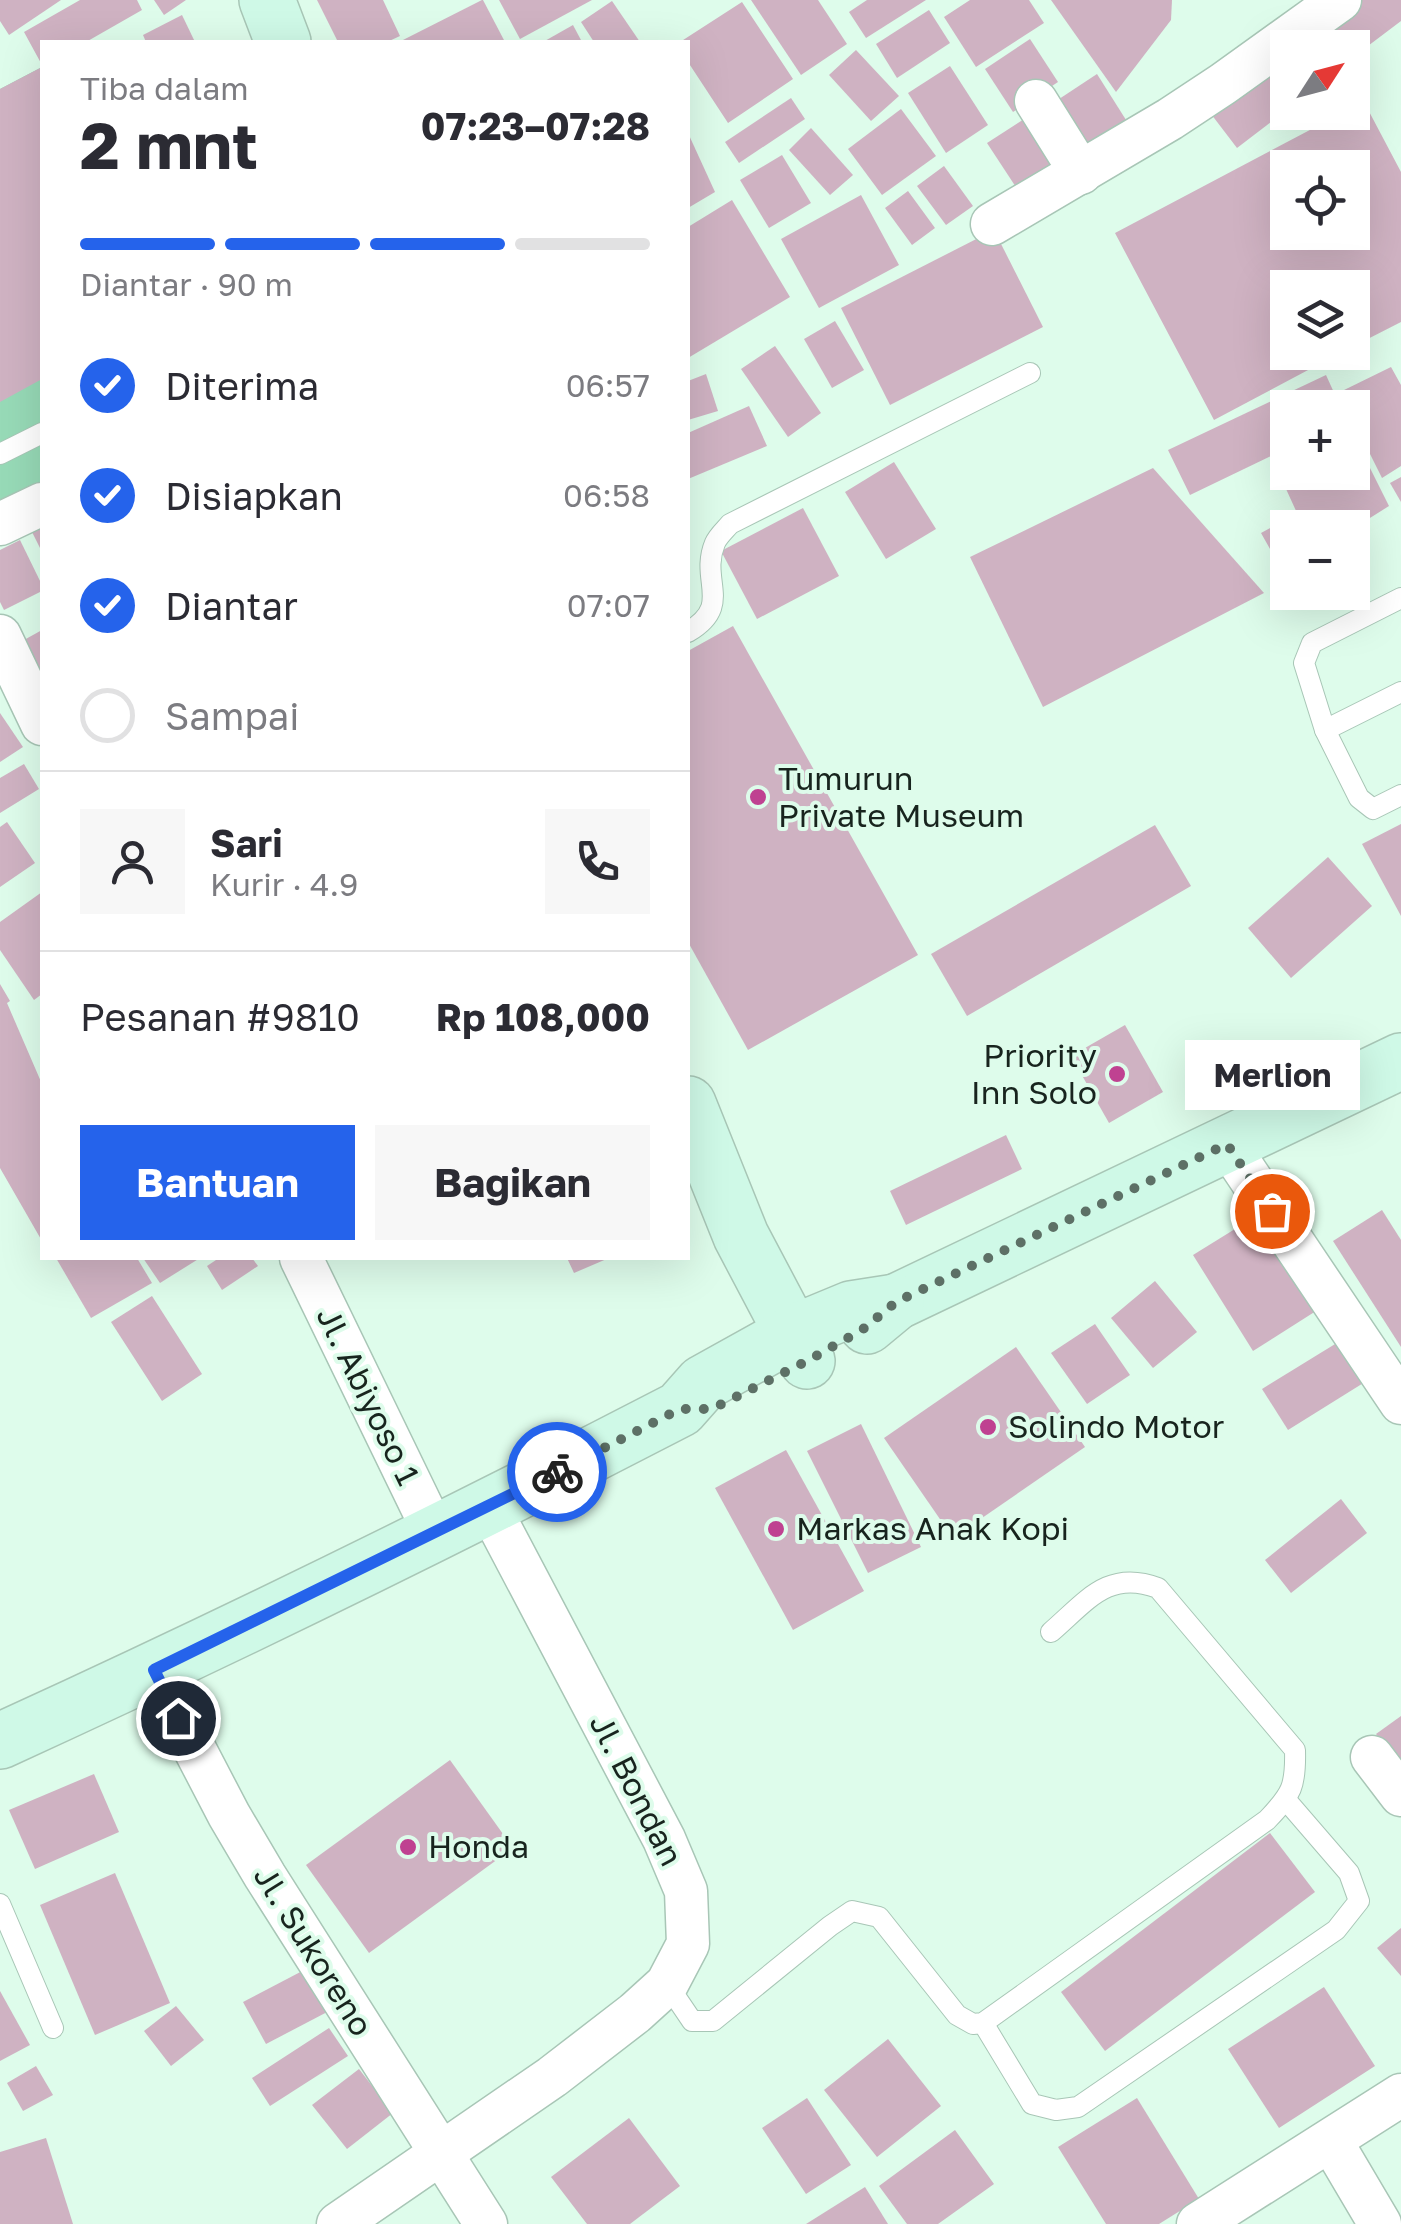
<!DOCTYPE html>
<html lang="id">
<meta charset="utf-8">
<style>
:root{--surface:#fff;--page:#f7f7f7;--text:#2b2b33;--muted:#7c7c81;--line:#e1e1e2;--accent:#2563eb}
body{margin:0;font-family:"Golos Text",sans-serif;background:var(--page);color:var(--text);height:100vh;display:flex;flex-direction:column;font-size:38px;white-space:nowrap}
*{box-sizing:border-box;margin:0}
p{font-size:32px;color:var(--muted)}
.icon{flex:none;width:55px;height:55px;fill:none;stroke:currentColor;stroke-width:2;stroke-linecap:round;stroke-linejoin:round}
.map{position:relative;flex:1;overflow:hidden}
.panel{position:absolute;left:40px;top:40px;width:650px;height:1220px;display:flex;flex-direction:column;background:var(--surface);border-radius:0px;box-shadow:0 10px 40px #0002}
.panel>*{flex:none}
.needle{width:65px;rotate:54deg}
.controls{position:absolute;left:1270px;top:30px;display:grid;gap:20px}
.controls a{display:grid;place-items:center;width:100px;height:100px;border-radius:0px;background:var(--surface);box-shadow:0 10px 40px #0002;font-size:50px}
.pin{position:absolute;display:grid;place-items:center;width:85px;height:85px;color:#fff;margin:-42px;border:5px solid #fff;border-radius:50%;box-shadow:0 2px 10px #0007}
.courier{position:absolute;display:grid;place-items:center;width:100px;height:100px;margin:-50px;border:8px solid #2563eb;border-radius:50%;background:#fff;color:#222;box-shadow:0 2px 12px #0007}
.bubble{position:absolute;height:70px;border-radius:0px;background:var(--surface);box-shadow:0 10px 40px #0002;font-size:32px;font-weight:700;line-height:70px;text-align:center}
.head em{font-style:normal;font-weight:700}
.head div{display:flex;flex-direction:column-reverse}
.head{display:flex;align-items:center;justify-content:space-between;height:170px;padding:0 40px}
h1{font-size:65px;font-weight:700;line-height:75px}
.bar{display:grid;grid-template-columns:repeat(4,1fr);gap:15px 10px;align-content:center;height:120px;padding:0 40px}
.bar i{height:12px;border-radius:8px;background:var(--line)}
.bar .active{background:var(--accent)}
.bar p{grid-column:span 4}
.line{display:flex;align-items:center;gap:25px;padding:0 40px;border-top:2px solid var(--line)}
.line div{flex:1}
.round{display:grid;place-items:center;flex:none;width:105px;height:105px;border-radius:0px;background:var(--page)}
ol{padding:0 40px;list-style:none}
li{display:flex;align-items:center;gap:30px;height:110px}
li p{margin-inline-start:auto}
li .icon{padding:10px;border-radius:50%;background:var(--accent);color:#fff;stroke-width:4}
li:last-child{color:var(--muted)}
li i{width:55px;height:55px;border:5px solid var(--line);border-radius:50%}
.action{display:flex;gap:20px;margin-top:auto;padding:20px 40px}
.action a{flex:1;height:115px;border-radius:0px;background:var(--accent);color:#fff;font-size:40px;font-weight:700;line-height:115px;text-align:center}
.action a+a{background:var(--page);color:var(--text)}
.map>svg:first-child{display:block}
.green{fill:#97dab7}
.building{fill:#cfb2c2;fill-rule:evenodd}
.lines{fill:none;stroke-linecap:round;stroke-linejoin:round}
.lane-casing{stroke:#a8c6b6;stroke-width:22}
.street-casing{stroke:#a8c6b6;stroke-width:45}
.secondary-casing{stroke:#a8c6b6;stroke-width:58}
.lane{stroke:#fff;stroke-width:20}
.street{stroke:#fff;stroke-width:42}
.secondary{stroke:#cff9e7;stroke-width:55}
.done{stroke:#5d7066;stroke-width:10;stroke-dasharray:0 18}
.route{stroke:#2563eb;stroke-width:12}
.poi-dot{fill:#bf4291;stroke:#defceb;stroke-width:4}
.labels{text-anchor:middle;stroke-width:8;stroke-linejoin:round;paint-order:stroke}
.poi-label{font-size:32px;fill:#18241e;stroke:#defceb;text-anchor:start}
.street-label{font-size:32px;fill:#18241e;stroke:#defceb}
</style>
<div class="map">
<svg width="1401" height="2224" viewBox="0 0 1401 2224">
<rect width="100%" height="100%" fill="#defceb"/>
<path class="green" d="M42,67V487L0,507V89Z"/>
<g class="building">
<path d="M0,0H61L9,35L0,21Z"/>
<path d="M80,0H137L142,10L86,42H42V65L24,32Z"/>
<path d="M154,0H186L164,15Z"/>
<path d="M317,0H383L400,36L387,42H338Z"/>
<path d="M483,0L505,42H399L482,0Z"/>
<path d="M499,0H592L520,39Z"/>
<path d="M751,0H818L847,44L801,75Z"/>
<path d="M867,0H926L866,38L849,12Z"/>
<path d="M970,0H1029L1044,23L976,67L944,17Z"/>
<path d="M1051,0H1172L1171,20L1116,92Z"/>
<path d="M1349,0H1401V21L1352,58V48H1288Z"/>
<path d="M612,1L640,42H594L581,22Z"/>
<path d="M742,2L793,79L728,123L688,62V42H680Z"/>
<path d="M929,10L950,43L897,78L876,44Z"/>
<path d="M182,15L195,42H146L143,35Z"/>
<path d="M573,25L582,42H543Z"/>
<path d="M1030,39L1058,82L1013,112L985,69Z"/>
<path d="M1288,48V109L1237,148L1208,110Z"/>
<path d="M856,50L899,96L871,121L829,75Z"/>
<path d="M950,66L988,125L946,153L908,93Z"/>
<path d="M42,67V379L0,402V89Z"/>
<path d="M1097,74L1133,131L1086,161L1050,105Z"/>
<path d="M791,98L805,119L739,163L725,142Z"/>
<path d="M1364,102L1401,172V322L1352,347V288H1288V352H1342L1214,420L1115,233L1344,112H1352V108ZM1288,168H1352V232H1288Z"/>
<path d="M901,109L936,156L882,195L848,149Z"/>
<path d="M1032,114L1067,169L1023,198L987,143Z"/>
<path d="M811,128L853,175L830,195L789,150Z"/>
<path d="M688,133L715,192L688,208Z"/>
<path d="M782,155L811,203L769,228L740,180Z"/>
<path d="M944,166L973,206L946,225L917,186Z"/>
<path d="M908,191L935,228L912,245L885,208Z"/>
<path d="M861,195L899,265L819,308L781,239Z"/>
<path d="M732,200L790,297L688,358V227Z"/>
<path d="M994,230L1043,327L890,405L841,308Z"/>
<path d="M835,321L864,370L832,388L804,339Z"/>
<path d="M775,346L821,413L788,437L741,369Z"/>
<path d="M1391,367L1401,385V466L1382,478L1352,418V408H1347L1340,392Z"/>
<path d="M706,374L718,411L688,420V381Z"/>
<path d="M1326,375L1341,408H1288V472H1352V432L1389,506L1354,528H1288V569L1283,572L1261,533L1297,513L1271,456L1190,495L1168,450Z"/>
<path d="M749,406L767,446L688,479V433Z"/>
<path d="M894,462L936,529L886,559L845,492Z"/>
<path d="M1153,468L1264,593L1043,707L970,557Z"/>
<path d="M1401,477V502L1390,483Z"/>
<path d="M803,508L839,576L757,619L721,551Z"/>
<path d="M42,526V552L32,532Z"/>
<path d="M20,540L42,585V591L4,610L0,602V550Z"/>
<path d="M733,626L918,955L748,1050L688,942V651Z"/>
<path d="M42,630V677L24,640Z"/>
<path d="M0,713L23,747L0,762Z"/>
<path d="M24,764L39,789L0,813V778Z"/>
<path d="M7,822L35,863L0,887V827Z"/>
<path d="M1401,824V916L1362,844Z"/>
<path d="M1155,825L1191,886L967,1016L931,954Z"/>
<path d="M1328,857L1372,906L1291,978L1248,928Z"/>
<path d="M42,892V994L34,1000L0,950V922Z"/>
<path d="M0,984L10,1001L7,1003L42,1084V1241L0,1168Z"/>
<path d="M1125,1025L1163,1092L1109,1123L1071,1056Z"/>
<path d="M1006,1135L1022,1169L906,1225L890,1191Z"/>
<path d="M1382,1210L1401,1240V1347L1333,1241Z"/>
<path d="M1256,1216L1316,1311L1253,1351L1193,1255Z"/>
<path d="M56,1258H137L152,1283L91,1318Z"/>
<path d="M143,1258H200L160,1283Z"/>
<path d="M219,1258H252L258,1266L222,1290L207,1266Z"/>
<path d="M567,1258H609L574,1273Z"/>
<path d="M1155,1281L1197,1332L1153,1368L1111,1318Z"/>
<path d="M152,1296L202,1374L162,1401L111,1322Z"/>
<path d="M1095,1324L1130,1375L1087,1404L1051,1353Z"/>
<path d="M1340,1341L1365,1382L1288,1430L1262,1389Z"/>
<path d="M1016,1347L1085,1447L953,1538L884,1438Z"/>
<path d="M861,1424L921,1547L868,1573L807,1451Z"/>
<path d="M786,1450L864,1591L793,1630L715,1488Z"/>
<path d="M1341,1499L1367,1533L1291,1593L1265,1560Z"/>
<path d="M1401,1716V1768L1376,1734Z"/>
<path d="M450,1760L513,1848L369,1953L306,1865Z"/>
<path d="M94,1774L119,1832L35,1869L9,1810Z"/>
<path d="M1270,1833L1315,1892L1105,2051L1061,1992Z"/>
<path d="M115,1873L170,2003L95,2035L40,1905Z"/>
<path d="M1401,1928V1976L1377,1948Z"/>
<path d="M308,1968L331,2010L266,2044L243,2002Z"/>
<path d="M1324,1987L1375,2066L1279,2128L1228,2049Z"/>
<path d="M0,1991L30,2045L0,2061Z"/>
<path d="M176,2006L204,2040L171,2066L144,2031Z"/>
<path d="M329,2028L348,2056L270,2106L252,2078Z"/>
<path d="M888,2039L941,2106L877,2157L824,2090Z"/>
<path d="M36,2066L53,2095L23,2111L7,2083Z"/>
<path d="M359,2069L393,2113L347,2149L312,2105Z"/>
<path d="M807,2098L851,2165L806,2194L762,2128Z"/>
<path d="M1137,2098L1199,2199L1159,2224H1106L1058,2147Z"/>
<path d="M629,2118L680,2186L630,2224H587L551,2177Z"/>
<path d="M955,2130L994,2184L938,2224H907L879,2186Z"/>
<path d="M46,2138L73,2224H0V2152Z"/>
<path d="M865,2187L888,2224H806Z"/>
</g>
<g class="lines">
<defs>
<g id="lane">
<path d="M0,454L42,433"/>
<path d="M1401,598L1312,643L1304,663L1325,730L1359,798L1373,809L1401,795"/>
<path d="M688,632C734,605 699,581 715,543C718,536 725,530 730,524L1030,373"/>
<path d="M1325,730L1401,692"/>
<path d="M0,1904L53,2028"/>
<path d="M667,1984L692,2021H713L830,1926L852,1911L879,1917L957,2015L973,2024L983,2023L1267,1820C1292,1794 1296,1786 1295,1750L1158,1588C1108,1569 1087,1601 1051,1632"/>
<path d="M983,2023L1032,2104L1056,2110L1078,2107L1336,1930L1359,1901L1349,1873L1286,1800"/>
</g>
<g id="street">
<path d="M1036,101L1081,173"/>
<path d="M992,224L1170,119L1223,84L1340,0"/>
<path d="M0,524L42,504"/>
<path d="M0,636L42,724"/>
<path d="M1227,1144L1401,1403"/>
<path d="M301,1258L435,1534"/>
<path d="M154,1671L229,1815L265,1876L486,2224"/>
<path d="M1372,1757L1401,1795"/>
<path d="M1331,2141L1380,2224"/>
<path d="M338,2224L552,2077L635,2013L667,1984L688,1944L686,1891L664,1839L489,1507"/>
<path d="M1198,2224L1401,2095"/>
</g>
<g id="secondary">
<path d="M267,0L283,42"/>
<path d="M688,1104L741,1236L807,1361"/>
<path d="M867,1326L896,1302L1401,1061"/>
<path d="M0,1741C230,1636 456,1525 680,1409L703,1383L793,1333L851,1309L896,1302"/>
</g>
</defs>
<use href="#lane" class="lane-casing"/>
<use href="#street" class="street-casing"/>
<use href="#secondary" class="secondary-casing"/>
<use href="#lane" class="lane"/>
<use href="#street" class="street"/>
<use href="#secondary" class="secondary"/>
</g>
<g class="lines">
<path class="done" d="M557,1472L680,1409H712L807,1361L862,1330L896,1302L1227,1144L1272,1211"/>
<path class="route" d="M178,1718L154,1670L557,1472"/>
</g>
<g class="poi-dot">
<circle cx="758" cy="797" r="10"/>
<circle cx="1117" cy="1074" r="10"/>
<circle cx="988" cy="1427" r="10"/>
<circle cx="776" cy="1529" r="10"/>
<circle cx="408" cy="1847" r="10"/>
</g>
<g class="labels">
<g class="poi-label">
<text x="778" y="790">Tumurun<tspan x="778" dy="37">Private Museum</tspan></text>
<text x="1097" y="1067" text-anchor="end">Priority<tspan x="1097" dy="37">Inn Solo</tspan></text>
<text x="1008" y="1438">Solindo Motor</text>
<text x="796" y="1540">Markas Anak Kopi</text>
<text x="428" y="1858">Honda</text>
</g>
<g class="street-label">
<text transform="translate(368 1396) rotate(64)" y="11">Jl. Abiyoso 1</text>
<text transform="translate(636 1790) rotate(63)" y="11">Jl. Bondan</text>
<text transform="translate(313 1951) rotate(58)" y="11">Jl. Sukoreno</text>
</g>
</g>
</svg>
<div class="controls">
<a><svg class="needle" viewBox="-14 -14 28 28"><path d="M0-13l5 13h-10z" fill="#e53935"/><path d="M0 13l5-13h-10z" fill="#7c7c81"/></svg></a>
<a><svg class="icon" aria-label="locate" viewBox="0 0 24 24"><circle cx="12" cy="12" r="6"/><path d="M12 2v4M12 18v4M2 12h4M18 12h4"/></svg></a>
<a><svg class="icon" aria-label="layers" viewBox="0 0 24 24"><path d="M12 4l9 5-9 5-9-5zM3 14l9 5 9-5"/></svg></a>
<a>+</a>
<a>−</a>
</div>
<div class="pin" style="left:1272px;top:1211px;background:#ea580c"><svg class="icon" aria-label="bag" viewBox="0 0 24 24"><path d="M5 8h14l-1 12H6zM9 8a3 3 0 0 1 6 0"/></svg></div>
<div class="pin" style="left:178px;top:1718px;background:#1f2937"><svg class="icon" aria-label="home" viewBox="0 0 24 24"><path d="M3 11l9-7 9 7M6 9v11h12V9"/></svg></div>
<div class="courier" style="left:557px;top:1472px"><svg class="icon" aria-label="bike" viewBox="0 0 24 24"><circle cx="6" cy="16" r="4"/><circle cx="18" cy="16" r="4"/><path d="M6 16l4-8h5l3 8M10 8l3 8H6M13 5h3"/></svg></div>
<div class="bubble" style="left:1185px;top:1040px;width:175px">Merlion</div>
<section class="panel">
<div class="head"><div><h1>2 mnt</h1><p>Tiba dalam</p></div><em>07:23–07:28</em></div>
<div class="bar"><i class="active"></i><i class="active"></i><i class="active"></i><i></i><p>Diantar · 90 m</p></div>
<ol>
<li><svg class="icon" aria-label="check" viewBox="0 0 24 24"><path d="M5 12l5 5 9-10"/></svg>Diterima<p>06:57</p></li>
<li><svg class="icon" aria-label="check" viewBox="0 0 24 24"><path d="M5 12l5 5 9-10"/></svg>Disiapkan<p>06:58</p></li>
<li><svg class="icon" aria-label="check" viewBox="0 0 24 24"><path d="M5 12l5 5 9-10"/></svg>Diantar<p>07:07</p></li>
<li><i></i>Sampai</li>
</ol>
<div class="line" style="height:180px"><a class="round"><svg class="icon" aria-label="person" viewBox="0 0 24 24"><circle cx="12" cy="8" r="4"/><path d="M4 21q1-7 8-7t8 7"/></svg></a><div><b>Sari</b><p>Kurir · 4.9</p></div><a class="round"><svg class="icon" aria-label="phone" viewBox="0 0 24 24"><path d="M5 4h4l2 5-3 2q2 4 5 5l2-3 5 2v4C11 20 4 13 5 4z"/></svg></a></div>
<div class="line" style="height:130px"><div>Pesanan #9810</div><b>Rp 108,000</b></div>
<div class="action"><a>Bantuan</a><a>Bagikan</a></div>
</section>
</div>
